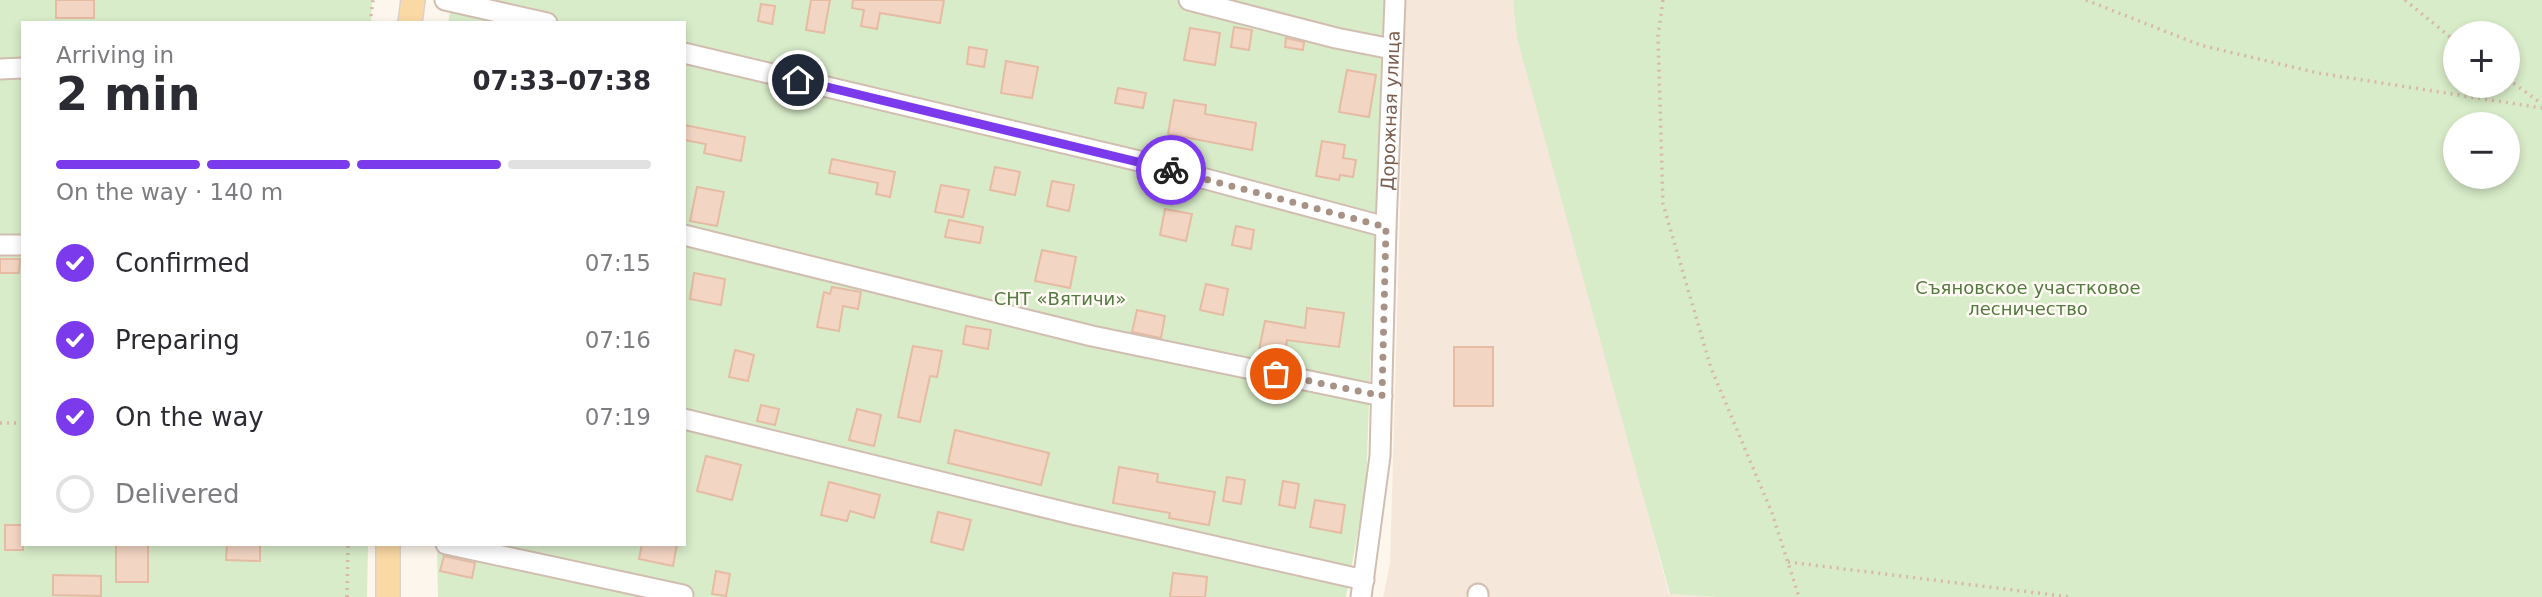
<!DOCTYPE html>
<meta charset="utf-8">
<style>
:root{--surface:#fff;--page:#f2f2f3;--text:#2b2b33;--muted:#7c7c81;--line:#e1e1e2;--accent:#7c3aed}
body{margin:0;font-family:"DejaVu Sans",sans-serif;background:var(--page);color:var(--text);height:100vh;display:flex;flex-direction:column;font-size:26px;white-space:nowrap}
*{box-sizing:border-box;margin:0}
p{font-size:23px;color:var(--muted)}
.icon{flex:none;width:38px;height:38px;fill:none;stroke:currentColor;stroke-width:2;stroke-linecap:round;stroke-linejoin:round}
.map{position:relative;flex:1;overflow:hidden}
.panel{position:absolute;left:21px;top:21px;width:665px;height:525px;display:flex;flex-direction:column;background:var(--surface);border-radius:0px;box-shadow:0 4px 10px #0003}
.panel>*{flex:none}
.controls{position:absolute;left:2443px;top:21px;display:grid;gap:14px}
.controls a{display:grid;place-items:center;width:77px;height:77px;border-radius:50%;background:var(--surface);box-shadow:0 4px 10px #0003;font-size:35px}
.pin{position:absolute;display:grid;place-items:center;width:60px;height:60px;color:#fff;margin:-30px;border:4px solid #fff;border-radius:50%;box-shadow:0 2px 7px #0007}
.courier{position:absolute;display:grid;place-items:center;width:70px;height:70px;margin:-35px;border:5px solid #7c3aed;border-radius:50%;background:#fff;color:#222;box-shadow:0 2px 9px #0007}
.head em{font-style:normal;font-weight:800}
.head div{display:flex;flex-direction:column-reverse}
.head{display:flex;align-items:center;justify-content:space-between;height:119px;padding:0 35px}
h1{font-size:46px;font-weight:800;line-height:52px}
.bar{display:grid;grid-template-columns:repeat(4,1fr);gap:10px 7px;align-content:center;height:84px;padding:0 35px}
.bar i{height:9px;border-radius:5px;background:var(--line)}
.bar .active{background:var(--accent)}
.bar p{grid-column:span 4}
ol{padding:0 35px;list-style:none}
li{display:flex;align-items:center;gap:21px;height:77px}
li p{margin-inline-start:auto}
li .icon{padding:7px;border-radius:50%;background:var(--accent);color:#fff;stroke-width:4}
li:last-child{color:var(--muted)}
li i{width:38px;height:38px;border:4px solid var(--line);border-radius:50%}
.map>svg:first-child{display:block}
.residential{fill:#f5e8da}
.green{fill:#d8ecc9;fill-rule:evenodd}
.building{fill:#f3d5c3;stroke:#e6bba3;stroke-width:2}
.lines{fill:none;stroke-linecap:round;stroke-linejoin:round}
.minor-casing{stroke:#d1beb0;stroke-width:23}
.major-casing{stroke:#dad1cd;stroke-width:26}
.path{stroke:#d9b8a5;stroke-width:3.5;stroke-dasharray:2 5;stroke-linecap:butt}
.minor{stroke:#fff;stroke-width:19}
.major{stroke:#fbd9a5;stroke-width:23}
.done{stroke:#a89285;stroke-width:7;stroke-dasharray:0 12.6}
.route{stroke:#7c3aed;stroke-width:9}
.labels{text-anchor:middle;stroke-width:5;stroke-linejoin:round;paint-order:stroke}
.street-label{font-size:18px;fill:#7a5c4d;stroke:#fffaf3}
.park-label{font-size:18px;fill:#537a41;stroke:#fffaf3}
</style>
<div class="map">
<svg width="2542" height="597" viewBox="0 0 2542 597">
<rect width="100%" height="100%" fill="#fdf6ec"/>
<path class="residential" d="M1406,0H1513L1669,594L1717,597H1383L1390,563Z"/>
<g class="green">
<path d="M0,0H372L371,23H23V544H368L367,597H0Z"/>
<path d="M452,0H1385L1381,62L1366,488L1346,597H438L437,544H684V23H448Z"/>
<path d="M1513,0H2542V597H1717L1670,594L1517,38ZM2508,33V86H2455V33ZM2508,124V177H2455V124Z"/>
</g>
<g class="building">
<rect x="56" y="0" width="38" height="18"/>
<path d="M811,0H830L824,33L806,30Z"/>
<path d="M853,0H944L940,23L880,13L877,29L861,26L864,10L852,8Z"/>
<path d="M761,4L775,6L772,24L758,21Z"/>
<path d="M1234,27L1252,30L1249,50L1231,47Z"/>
<path d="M1190,28L1220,33L1215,65L1184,60Z"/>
<path d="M1286,38L1304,42L1303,50L1285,47Z"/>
<path d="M969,47L987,50L984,67L967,64Z"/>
<path d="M1006,61L1038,67L1032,98L1001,93Z"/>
<path d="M1347,70L1376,75L1369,117L1339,112Z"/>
<path d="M1118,88L1146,93L1143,108L1115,103Z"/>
<path d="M1174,100L1206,105L1205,114L1256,123L1252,150L1168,134Z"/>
<path d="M684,125L745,137L741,161L704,153L706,144L684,140Z"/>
<path d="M1322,141L1345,145L1343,158L1356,160L1353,177L1340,175L1339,180L1316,176Z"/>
<path d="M832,159L895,172L890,197L876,194L878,183L829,173Z"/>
<path d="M995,167L1020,172L1015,195L990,190Z"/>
<path d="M1052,181L1074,185L1069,211L1047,206Z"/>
<path d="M941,185L969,190L963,217L935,212Z"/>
<path d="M697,187L724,192L717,226L690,221Z"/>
<path d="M1165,209L1192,214L1186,241L1160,235Z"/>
<path d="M949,220L983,227L980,243L945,237Z"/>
<path d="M1236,226L1254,230L1251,249L1232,245Z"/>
<path d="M1042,250L1076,257L1070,288L1035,281Z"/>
<path d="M0,259H20L19,273H0Z"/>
<path d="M694,273L725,279L721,305L690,299Z"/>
<path d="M1206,284L1228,289L1223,315L1200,310Z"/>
<path d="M832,287L861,292L858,309L843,306L839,331L817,327L824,292L830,294Z"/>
<path d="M1307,308L1344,313L1339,347L1287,340L1285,354L1259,350L1265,321L1305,328Z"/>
<path d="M1137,310L1165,316L1161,338L1132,332Z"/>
<path d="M966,326L991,330L988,349L963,344Z"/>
<path d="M913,346L942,351L937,377L930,376L920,422L898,417Z"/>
<rect x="1454" y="347" width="39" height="59"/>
<path d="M735,350L754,355L748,381L729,377Z"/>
<path d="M761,405L779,409L775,425L757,421Z"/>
<path d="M857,409L881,415L874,446L849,440Z"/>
<path d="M955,430L1049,453L1041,485L948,463Z"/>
<path d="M706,456L741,465L732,500L697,491Z"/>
<path d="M1119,467L1158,474L1157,482L1215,492L1209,525L1169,518L1170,513L1113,503Z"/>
<path d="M1227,477L1245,480L1241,504L1223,501Z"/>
<path d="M1283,481L1299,484L1295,508L1279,505Z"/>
<path d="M829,482L880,495L874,518L850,511L847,521L821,515Z"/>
<path d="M1315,500L1345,505L1341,533L1310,527Z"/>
<path d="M938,512L971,520L963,550L931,542Z"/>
<rect x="5" y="525" width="18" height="25"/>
<rect x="116" y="544" width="32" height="38"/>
<path d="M227,544H260V561L226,560Z"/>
<path d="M642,544H677L673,566L639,559Z"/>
<path d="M444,556L475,563L472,578L440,571Z"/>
<path d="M716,571L730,574L726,596L712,594Z"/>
<path d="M1173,573L1207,577L1205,597H1170Z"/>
<path d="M53,575L101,576V596L53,595Z"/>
</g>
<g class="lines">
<defs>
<g id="minor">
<path d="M445,0L547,23"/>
<path d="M1189,0L1336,38L1392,49"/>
<path d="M684,53L1135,160L1386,227"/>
<path d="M0,69L23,68"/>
<path d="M684,235L1092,336L1382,396"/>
<path d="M0,245H23"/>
<path d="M684,419L1072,514L1364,580"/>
<path d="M446,544L683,595"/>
<path id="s1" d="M1361,597L1380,456L1386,227L1395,0"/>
<path d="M1478,597V594"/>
</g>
<g id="major">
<path d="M410,23L413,0"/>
<path d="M388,544V597"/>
</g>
</defs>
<use href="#minor" class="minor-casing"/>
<use href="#major" class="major-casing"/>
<g class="path">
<path d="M1663,0L1658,36L1663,204L1711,368L1772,513L1799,597"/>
<path d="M2086,0L2200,45L2318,73L2542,108"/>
<path d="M2405,0L2455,41"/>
<path d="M370,23L373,0"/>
<path d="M2508,79L2542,104"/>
<path d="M0,423H23"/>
<path d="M1788,562L2070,597"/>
<path d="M347,597L348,544"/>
</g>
<use href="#minor" class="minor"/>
<use href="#major" class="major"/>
</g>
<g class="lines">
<path class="done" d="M1171,170L1386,227L1382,396L1276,374"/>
<path class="route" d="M798,80L1171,170"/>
</g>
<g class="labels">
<g class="street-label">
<text dy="6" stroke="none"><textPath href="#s1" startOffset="488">Дорожная улица</textPath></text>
</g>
<g class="park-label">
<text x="2028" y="294">Съяновское участковое<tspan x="2028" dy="21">лесничество</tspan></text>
<text x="1060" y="305">СНТ «Вятичи»</text>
</g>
</g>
</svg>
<div class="controls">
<a>+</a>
<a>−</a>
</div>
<div class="pin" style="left:1276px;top:374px;background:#ea580c"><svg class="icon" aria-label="bag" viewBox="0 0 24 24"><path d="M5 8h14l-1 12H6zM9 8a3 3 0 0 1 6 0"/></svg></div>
<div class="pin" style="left:798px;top:80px;background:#1f2937"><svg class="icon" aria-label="home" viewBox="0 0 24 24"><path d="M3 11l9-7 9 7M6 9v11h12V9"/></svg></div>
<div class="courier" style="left:1171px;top:170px"><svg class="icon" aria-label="bike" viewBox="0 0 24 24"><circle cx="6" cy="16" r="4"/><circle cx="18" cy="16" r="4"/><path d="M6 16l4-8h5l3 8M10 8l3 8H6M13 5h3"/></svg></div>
<section class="panel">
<div class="head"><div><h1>2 min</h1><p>Arriving in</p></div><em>07:33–07:38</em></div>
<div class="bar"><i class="active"></i><i class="active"></i><i class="active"></i><i></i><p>On the way · 140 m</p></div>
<ol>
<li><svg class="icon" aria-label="check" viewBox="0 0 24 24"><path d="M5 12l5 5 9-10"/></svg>Confirmed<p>07:15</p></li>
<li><svg class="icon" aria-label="check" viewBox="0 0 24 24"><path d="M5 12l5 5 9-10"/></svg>Preparing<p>07:16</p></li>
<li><svg class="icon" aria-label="check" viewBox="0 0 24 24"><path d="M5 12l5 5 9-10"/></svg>On the way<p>07:19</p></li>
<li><i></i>Delivered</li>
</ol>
</section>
</div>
